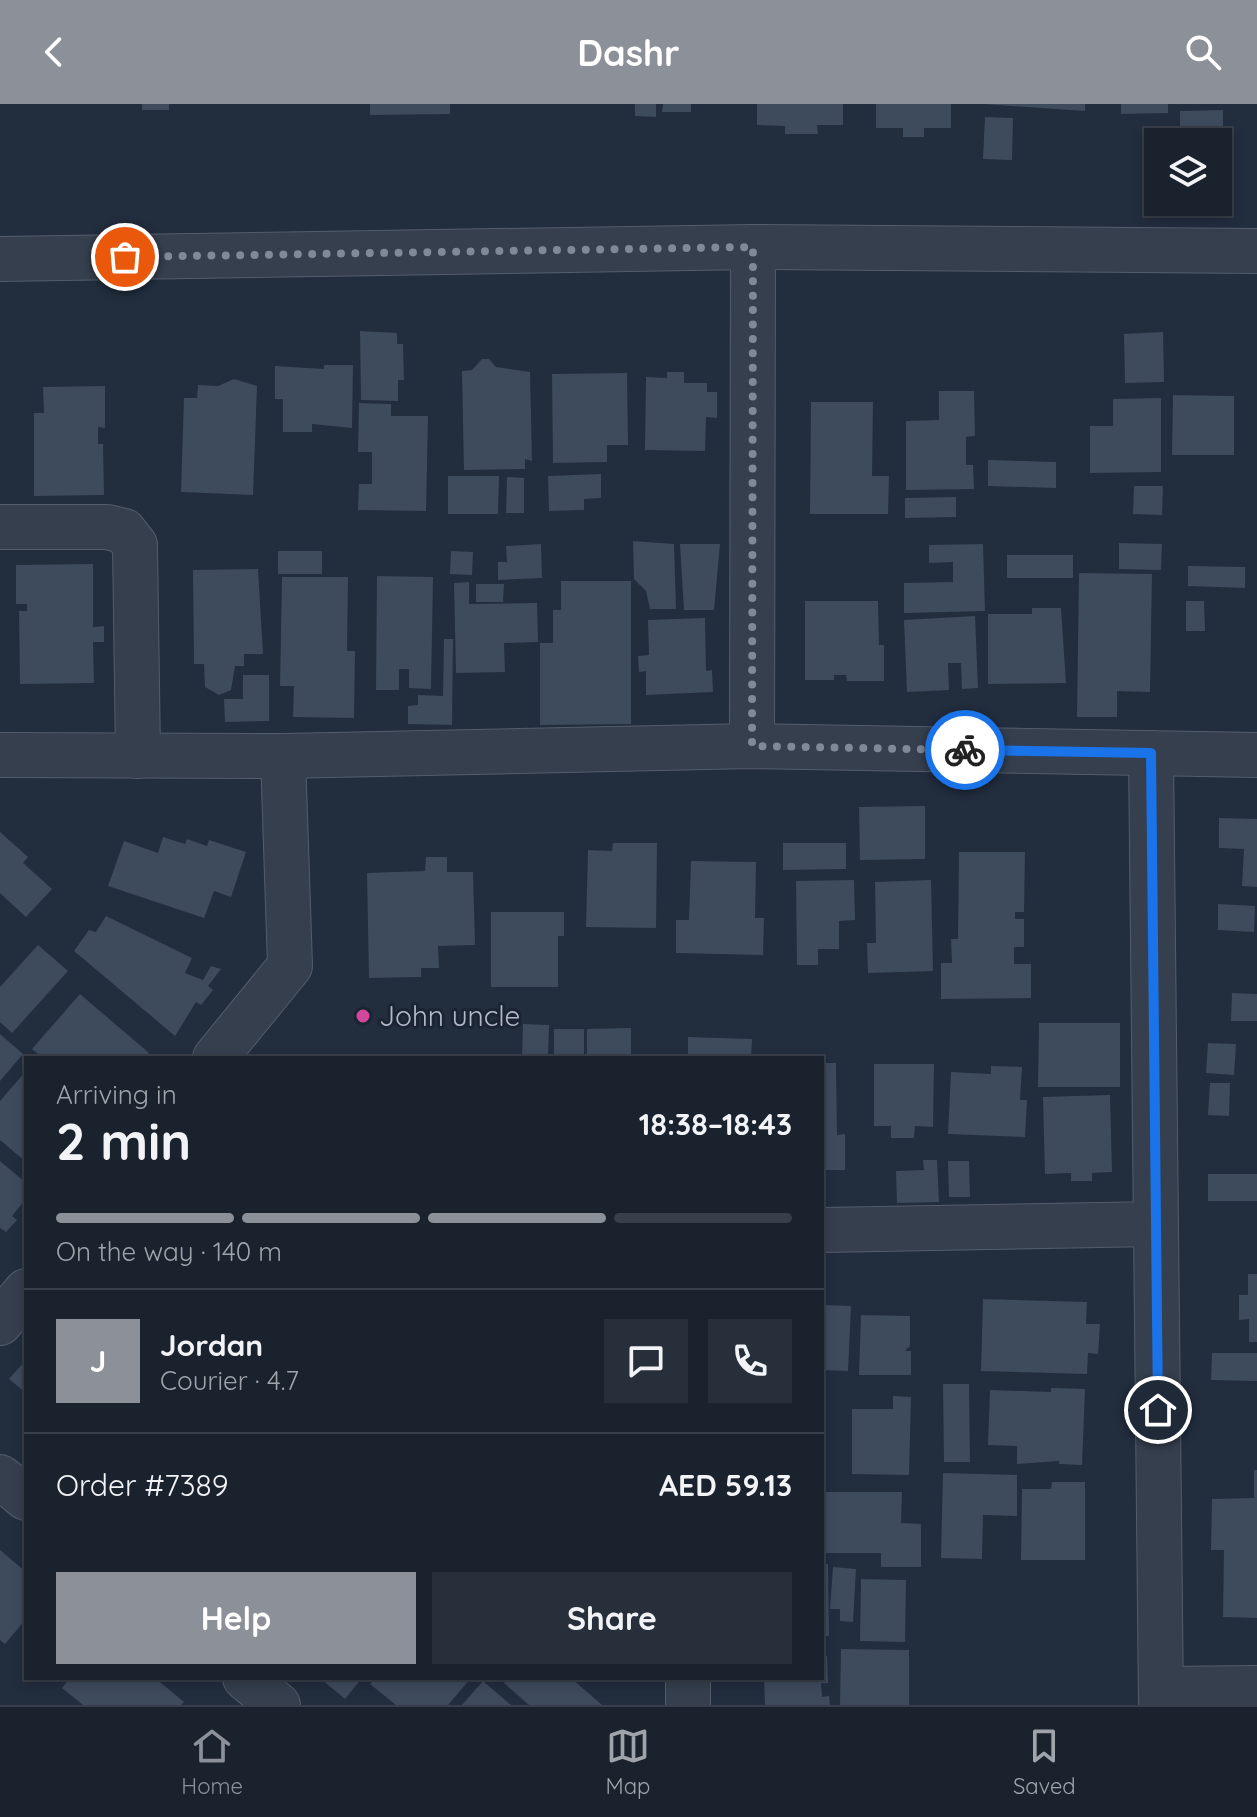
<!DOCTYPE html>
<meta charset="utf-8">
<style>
:root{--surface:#1a222e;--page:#272f3a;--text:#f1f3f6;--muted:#9fa4aa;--line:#383f4a;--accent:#8c9099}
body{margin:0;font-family:Quicksand,sans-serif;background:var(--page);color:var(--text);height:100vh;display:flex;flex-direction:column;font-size:30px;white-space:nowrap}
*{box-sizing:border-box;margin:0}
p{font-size:26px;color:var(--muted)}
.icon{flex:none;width:44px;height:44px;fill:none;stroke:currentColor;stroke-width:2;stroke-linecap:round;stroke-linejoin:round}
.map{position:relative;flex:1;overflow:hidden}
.details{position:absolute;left:24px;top:952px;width:800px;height:624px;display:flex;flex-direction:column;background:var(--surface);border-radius:0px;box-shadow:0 4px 12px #0003,0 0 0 2px var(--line)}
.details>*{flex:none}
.controls{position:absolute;left:1144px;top:24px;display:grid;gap:16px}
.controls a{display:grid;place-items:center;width:88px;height:88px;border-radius:0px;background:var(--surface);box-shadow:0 4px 12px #0003,0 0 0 2px var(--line);font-size:40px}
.pin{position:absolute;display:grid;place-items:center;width:68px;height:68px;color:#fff;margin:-34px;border:4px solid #fff;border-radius:50%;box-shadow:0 2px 8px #0007}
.courier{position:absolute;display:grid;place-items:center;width:80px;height:80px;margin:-40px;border:6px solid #1a73e8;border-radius:50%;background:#fff;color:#222;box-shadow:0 2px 10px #0007}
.headline em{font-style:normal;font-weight:700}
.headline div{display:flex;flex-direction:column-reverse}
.headline{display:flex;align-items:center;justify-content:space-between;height:136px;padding:0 32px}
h1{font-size:52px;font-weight:700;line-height:60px}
.bar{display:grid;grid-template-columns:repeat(4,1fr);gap:12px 8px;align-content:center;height:96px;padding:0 32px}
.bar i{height:10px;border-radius:6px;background:var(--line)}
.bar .current{background:var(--accent)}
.bar p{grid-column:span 4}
.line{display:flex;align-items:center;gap:20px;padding:0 32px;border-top:2px solid var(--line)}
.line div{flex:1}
.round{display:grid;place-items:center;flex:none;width:84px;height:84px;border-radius:0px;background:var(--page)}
.action{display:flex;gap:16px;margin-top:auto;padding:16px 32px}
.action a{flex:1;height:92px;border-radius:0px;background:var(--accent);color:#fff;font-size:32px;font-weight:700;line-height:92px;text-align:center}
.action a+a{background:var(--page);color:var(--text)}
header{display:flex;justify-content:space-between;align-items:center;height:104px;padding:0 32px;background:var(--accent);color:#fff;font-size:36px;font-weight:700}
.tab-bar{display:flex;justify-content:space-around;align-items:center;height:112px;border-top:2px solid var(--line);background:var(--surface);font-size:22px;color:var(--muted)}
.tab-bar a{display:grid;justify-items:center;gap:4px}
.tab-bar .current{color:var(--accent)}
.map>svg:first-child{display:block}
.building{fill:#3e4b5d}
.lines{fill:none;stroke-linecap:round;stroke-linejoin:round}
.minor-casing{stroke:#545d6c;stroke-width:46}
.tertiary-casing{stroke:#545d6c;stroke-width:46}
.minor{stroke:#363f4e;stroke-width:44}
.tertiary{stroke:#363f4e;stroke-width:44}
.done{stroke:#808998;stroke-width:8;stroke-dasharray:0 14.4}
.route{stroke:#1a73e8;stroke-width:10}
.hotel-dot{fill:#d1479c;stroke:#1b2433;stroke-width:3}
.labels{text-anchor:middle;stroke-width:6;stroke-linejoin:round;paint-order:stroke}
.poi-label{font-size:28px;fill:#b2bac9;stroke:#1b2433;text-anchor:start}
</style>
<header><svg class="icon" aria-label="back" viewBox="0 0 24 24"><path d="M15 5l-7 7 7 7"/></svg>Dashr<svg class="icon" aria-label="search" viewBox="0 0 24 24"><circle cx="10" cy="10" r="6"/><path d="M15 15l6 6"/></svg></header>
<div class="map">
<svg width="1257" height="1601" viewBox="0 0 1257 1601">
<rect width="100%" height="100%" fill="#222d3e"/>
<g class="building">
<rect x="142" y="0" width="27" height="6"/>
<path d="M370,0H450V10L370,11Z"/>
<path d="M635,0H656V13L635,12Z"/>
<path d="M663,0H691V8H662Z"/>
<path d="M757,0H843V21H817L818,30H785V22L757,21Z"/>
<path d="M876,0H951V24H924V33H903V24H876Z"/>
<path d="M983,0H1085V7Z"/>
<path d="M1121,0H1168V9L1121,10Z"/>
<path d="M1223,6V62H1218V38H1180V7Z"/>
<path d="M985,13L1013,14L1012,56L983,55Z"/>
<path d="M360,227L397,229V240H403L404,276H398V297L361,296Z"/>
<path d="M1163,228L1164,278L1125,279L1124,230Z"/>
<path d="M482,255H489L496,263L530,268L532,357L525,355V365L464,366L462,267L472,266Z"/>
<path d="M324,261H353L352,324L312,320V328H283V295H275V262L324,265Z"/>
<path d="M667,268H684V279H707V288H717V314L706,313L705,347L645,346L646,273L667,274Z"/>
<path d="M627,269L628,341H607V358L553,359L552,270Z"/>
<path d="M234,275L257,282L253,391L181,388L184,294H197L198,281L218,282Z"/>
<path d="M105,282V324L98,323V340H103L104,391L34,392V309H44L43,283Z"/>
<path d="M939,287H974L975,332L966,333V361H973L974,385L906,386V317L939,316Z"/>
<path d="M1173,291L1234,292V351H1172Z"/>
<path d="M1161,294V368L1090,369V322H1113V295Z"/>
<path d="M811,298H873L872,372H889L888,410H810Z"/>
<path d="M359,299L391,300V312H428L426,407L358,406L359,380H372V348H358Z"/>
<path d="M988,356L1056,358V384L988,382Z"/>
<path d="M601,370V394L584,395V406L549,407L548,372Z"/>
<path d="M448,372H499L498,410H448Z"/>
<path d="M507,373L524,374V409H506Z"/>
<path d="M1134,382H1163L1162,411L1133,410Z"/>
<path d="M956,393V413L905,414V394Z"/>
<path d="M633,437L674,440L676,505H650L646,487L634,475Z"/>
<path d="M1119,439L1162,440L1161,466L1119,465Z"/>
<path d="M541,440L542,474L498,476V458H507L506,442Z"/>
<path d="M680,440H720L714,506H684Z"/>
<path d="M983,440L985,507L904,509V479L953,478V458L929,459V441Z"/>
<rect x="278" y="447" width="44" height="23"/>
<path d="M451,447L473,448L472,471L450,470Z"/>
<rect x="1007" y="451" width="66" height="23"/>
<path d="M93,460V523L104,522V538H93L94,579L20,580L19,507H27V500H16V461Z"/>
<path d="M1188,462L1245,463V484L1188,482Z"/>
<path d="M258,465L263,550H244V562H235L231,586L219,591L205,583L204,560H194L193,466Z"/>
<path d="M1079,469L1152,470L1150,588L1117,587V613H1077Z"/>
<path d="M377,472L433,473L431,585L409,584V565H399V586H376Z"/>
<path d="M282,473H348L347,547H355L354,614L293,613L294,582H280Z"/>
<path d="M561,477H631V620L540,621V539H553V506H561Z"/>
<path d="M469,478V500L537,499L538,538L504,539L505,568L456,569L454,479Z"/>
<path d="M476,480H504L503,498H476Z"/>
<path d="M805,497H878L879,541H884V577H847L846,571H834V576H805Z"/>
<path d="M1186,497H1204L1205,527H1186Z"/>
<path d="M1032,504H1061L1066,579L988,580V510H1032Z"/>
<path d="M975,512L978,584L962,585L961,559H948L949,586L907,588L904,516Z"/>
<path d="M705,514L706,567L712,566L713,588L646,591V567L639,568L638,552L649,551L648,516Z"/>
<path d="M444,535H453L452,621L408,620V602L418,601V591L443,592Z"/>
<path d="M243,571H269V617L225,618L224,595H243Z"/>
<path d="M925,702V755L860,756L859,703Z"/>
<path d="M1219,714L1257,715V783L1242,782L1244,745L1219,744Z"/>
<path d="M0,728L28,753L23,759L52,785L26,813L0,789Z"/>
<path d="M163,733L185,740L187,735L207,742L209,736L246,748L231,793L214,787L204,814L108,782L124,737L158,749Z"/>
<path d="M613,739H657L656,824L586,823L588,746L612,747Z"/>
<path d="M783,739H846V765L783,766Z"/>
<path d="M959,748H1025L1024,808H1015V815H1024V843H1014V860H1031V894L941,895V859H952L951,835H958Z"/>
<path d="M426,753H447V768H473L475,841L438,842L439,864H421V873L369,874L367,769L425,767Z"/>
<path d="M691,757L756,758L755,814H764L763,851L676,849V816H689Z"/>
<path d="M854,776L855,816L839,817V845H818V861H797L796,777Z"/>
<path d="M931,776L933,867L868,869L867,839H876L875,778Z"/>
<path d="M1218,800L1255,802L1254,828L1218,826Z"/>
<path d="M491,808H564V832H558V883H491Z"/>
<path d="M106,812L192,854L185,869L203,876L211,862L221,865L208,882L213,886L201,901L196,898L175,932L74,847L89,826L96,828Z"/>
<path d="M38,841L68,867L12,929L0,918V883Z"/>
<path d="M1232,889L1257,890V917H1231Z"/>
<path d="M80,890L149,949L145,954H43L32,945Z"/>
<path d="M1039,919H1120V983H1038Z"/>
<path d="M523,920L549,921L548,954H522Z"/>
<path d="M631,924V954H587V925Z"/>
<rect x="554" y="925" width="30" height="29"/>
<path d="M0,930L23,950L0,977Z"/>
<path d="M688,933L752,935L751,954H688Z"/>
<path d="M1208,939L1236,940L1234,971L1206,969Z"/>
<path d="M822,959H836L837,1031L845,1030V1066H822Z"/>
<path d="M874,960H934L933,1023L915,1022L914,1034H891V1022H874Z"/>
<path d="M991,962L1022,963L1020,996H1027L1025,1033L948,1030L951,968L991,970Z"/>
<path d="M26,967V1058L0,1036V997Z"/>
<path d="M1210,979H1230L1229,1012L1208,1011Z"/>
<path d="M1110,991L1112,1068L1092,1069V1077H1071V1069L1045,1070L1043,993Z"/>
<path d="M923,1056H937L939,1098L897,1099L896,1067L924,1066Z"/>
<path d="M0,1057L26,1079V1095L12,1112L17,1116L6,1128L0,1124Z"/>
<path d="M948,1057H969L970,1093H949Z"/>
<rect x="1208" y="1070" width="49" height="27"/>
<path d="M1248,1170H1257V1238H1249V1215L1239,1216V1191H1248Z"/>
<path d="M983,1195L1087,1198L1086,1220H1100L1098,1250L1088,1249L1087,1270L981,1267Z"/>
<path d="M822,1201L851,1202L848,1267L822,1266Z"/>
<path d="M861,1211L910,1212V1242L905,1247H911V1271H859Z"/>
<path d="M1212,1249H1257V1277L1211,1276Z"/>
<path d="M26,1256V1289L9,1275Z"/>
<path d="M943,1280H969L970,1358H944Z"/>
<path d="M1051,1284L1085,1285L1082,1361L1059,1360V1357L1017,1360V1342L988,1341L990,1286L1051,1288Z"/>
<path d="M893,1292L911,1293L909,1371L852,1370V1305H893Z"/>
<path d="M1254,1366H1257V1514L1223,1513L1224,1446H1211L1212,1395L1254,1394Z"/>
<path d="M943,1369L1017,1371V1412L983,1411L982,1455L941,1454Z"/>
<path d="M1052,1378H1085V1456H1021L1022,1385H1051Z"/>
<path d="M822,1388H902L901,1419L921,1420V1463H881V1449H822Z"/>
<path d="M0,1446L26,1468V1515L5,1540L0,1536Z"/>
<path d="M822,1460H828L829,1532H822Z"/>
<path d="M833,1463L856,1465L853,1518L840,1517V1505H830Z"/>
<path d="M861,1475L906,1476L905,1538L860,1537Z"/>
<path d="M841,1545L909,1546V1601H840Z"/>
<path d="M822,1552H827L828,1579H821L822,1593L829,1592L830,1601H765L764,1574H822Z"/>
<path d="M70,1574H155L184,1598L181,1601H83L62,1584Z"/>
<path d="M320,1574H362L345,1595Z"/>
<path d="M376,1574H471L448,1601H396L370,1580Z"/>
<path d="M509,1574H571L602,1601H529L504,1579Z"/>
<path d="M483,1577L511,1601H462Z"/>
</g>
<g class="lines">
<defs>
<g id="minor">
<path d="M0,423H107L124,427L135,441L138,652"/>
<path d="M752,642L753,143"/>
<path d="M1151,649L1161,1601"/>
<path d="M0,651L283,652L752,642L1257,651"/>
<path d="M215,954L290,862L283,652"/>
<path d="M822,1126L1156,1120"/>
<path d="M0,1219L26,1187"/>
<path d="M0,1373L26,1394"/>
<path d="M245,1574L278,1601"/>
<path d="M688,1574V1601"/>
<path d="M1161,1585L1257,1584"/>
</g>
<path id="tertiary" d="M0,155L753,143L1257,147"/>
</defs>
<use href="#minor" class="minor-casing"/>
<use href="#tertiary" class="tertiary-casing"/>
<use href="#minor" class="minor"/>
<use href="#tertiary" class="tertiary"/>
</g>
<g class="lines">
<path class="done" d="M125,153L753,143L752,642L965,646"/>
<path class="route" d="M965,646L1151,649L1158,1306"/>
</g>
<circle class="hotel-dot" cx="363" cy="912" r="8"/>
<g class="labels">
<g class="poi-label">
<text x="379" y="922">John uncle</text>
</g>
</g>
</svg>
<div class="controls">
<a><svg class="icon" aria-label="layers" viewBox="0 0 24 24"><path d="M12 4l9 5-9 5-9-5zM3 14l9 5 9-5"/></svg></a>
</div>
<div class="pin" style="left:125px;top:153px;background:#ea580c"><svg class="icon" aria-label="bag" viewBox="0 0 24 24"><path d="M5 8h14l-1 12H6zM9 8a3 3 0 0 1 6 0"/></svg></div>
<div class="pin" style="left:1158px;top:1306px;background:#1f2937"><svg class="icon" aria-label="home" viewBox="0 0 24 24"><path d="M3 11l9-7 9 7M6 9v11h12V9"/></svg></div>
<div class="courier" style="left:965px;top:646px"><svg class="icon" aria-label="bike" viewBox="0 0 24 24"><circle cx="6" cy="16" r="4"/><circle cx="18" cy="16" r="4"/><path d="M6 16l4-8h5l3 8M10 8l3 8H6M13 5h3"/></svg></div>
<section class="details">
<div class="headline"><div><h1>2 min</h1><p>Arriving in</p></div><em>18:38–18:43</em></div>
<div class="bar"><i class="current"></i><i class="current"></i><i class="current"></i><i></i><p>On the way · 140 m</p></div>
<div class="line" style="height:144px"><b class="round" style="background:var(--accent);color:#fff">J</b><div><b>Jordan</b><p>Courier · 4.7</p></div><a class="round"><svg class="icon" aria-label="chat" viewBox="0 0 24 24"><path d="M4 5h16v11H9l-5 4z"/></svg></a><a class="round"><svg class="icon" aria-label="phone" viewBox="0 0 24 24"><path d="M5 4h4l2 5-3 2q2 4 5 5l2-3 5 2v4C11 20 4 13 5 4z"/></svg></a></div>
<div class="line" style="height:104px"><div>Order #7389</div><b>AED 59.13</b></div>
<div class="action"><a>Help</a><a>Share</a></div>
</section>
</div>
<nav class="tab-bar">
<a class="current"><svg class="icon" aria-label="home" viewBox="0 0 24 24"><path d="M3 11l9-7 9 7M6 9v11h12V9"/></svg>Home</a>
<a><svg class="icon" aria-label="map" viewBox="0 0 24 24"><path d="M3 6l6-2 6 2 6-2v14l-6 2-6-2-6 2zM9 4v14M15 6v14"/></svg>Map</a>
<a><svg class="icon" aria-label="saved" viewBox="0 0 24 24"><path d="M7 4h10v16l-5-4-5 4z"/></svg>Saved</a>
</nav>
